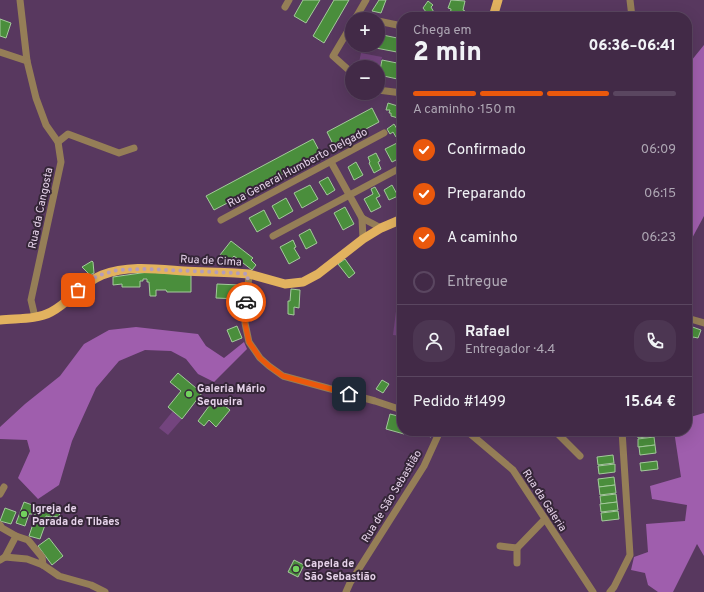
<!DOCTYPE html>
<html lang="pt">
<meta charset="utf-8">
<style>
:root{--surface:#422a47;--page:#4c3652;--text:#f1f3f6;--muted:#aea7b4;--line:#5a4660;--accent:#ea580c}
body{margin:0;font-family:Overpass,sans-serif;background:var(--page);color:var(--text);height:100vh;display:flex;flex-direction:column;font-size:15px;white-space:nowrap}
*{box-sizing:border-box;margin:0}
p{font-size:13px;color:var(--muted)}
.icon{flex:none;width:22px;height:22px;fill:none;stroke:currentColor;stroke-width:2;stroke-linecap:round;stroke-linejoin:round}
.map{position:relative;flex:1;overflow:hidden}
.sheet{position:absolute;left:397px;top:12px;width:295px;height:424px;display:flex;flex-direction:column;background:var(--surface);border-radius:16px;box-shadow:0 4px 16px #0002,0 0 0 1px var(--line)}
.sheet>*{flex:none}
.tools{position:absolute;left:345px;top:12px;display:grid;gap:8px}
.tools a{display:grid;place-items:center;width:40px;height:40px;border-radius:50%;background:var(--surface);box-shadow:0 4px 16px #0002,0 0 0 1px var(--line);font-size:20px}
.pin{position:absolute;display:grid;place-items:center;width:34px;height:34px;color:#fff;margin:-17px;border-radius:8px;box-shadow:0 2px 6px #0006}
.courier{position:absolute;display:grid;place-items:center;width:40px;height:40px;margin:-20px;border:3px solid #ea580c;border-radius:50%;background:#fff;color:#222;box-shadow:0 1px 5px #0007}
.summary em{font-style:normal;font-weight:800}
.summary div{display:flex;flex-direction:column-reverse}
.summary{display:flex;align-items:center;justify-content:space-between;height:68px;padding:0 16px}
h1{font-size:26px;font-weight:800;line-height:30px}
.bar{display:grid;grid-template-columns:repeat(4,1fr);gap:6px 4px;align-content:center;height:48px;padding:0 16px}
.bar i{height:5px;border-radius:3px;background:var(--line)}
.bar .current{background:var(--accent)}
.bar p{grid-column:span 4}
.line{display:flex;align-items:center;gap:10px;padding:0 16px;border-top:1px solid var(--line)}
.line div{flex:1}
.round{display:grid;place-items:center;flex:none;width:42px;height:42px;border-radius:16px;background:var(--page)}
ol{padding:0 16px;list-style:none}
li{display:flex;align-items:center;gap:12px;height:44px}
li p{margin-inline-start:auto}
li .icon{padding:4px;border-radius:50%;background:var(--accent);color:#fff;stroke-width:4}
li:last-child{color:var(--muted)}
li i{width:22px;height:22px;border:2px solid var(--line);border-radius:50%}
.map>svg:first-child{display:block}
.green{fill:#73447e}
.forest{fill:#9f5ead}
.building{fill:#4a8e3c;stroke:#a4ca9c}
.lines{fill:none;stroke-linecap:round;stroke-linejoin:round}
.minor{stroke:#957e57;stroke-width:7}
.major{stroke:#e2b25f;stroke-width:9}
.done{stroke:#b59dba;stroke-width:4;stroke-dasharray:0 7.2}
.route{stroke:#ea580c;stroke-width:5}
.poi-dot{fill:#72d25d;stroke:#352638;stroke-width:1.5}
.labels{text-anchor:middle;stroke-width:4;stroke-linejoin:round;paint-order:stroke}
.street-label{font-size:11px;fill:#e7d4eb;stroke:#352638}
.poi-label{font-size:11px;font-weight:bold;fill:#e7d4eb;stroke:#352638;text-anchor:start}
</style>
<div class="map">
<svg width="704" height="592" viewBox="0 0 704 592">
<rect width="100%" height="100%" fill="#58385f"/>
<g class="green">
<path d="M361,53L382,57L378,76V67H358Z"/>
<path d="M402,265V336L393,335Z"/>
<path d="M173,411L182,419L168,435L159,428Z"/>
</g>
<g class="forest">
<path d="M704,45V216L690,242L687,243V66Z"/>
<path d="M136,327L198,334L206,346L224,358L244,342L247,349L214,382L198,374L186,359L171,351L145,350L119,361L96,388L72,441L59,485L38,499L18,478L30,451L27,440L0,439V427L25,404L60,376L84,344L109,330Z"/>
<path d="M704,413V556L697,544L673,592H658L648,585L645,573L631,570L634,557L648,552L646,524L685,521L687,505L652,499L650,486L681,477L674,431H687V418Z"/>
</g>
<g class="building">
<path d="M303,0H320L306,23L294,16Z"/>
<path d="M334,0H349L324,43L313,36Z"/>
<path d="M379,0H386L381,13L372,11Z"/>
<path d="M451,0L465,1L463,10L465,11L464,17L450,16L451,9L448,8Z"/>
<path d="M428,1L433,5L431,7L436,16L430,17L423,8Z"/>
<path d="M0,19L11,23L6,38L0,36Z"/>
<path d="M378,34L402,39V53L360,45H378Z"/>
<path d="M382,60L402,64V80L379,75Z"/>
<path d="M388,103L401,107L398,118L391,116V113H389L390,110H386Z"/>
<path d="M372,108L379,122L334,146L327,132Z"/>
<path d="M394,124L400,134L396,137L393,132L390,134L387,129Z"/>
<path d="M313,139L321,154L214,210L206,196Z"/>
<path d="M399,142L402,147V157L392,162L385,149Z"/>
<path d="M376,153L380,161L378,162L381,169L374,173L369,163L370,162L368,157Z"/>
<path d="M356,162L363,175L354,180L348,167Z"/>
<path d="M328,177L335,190L327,195L319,182Z"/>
<path d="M310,185L318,199L302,208L294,193Z"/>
<path d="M392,185L398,196L389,200L384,190Z"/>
<path d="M375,187L380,196L376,198L381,207L371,212L364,199L373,194L371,189Z"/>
<path d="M286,198L293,211L279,219L272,206Z"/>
<path d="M345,207L354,224L343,230L334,213Z"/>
<path d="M264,210L271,224L257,232L249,218Z"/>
<path d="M310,229L317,243L306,249L299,235Z"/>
<path d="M293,240L296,247L294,248L300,258L289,264L280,247Z"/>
<path d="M231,241L253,258L251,260L256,265L252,270L234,256L229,261L220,255Z"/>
<path d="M345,259L355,273L349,278L338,264Z"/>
<path d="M92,261L93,262L94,273L90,275L82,267Z"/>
<path d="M148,272L191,275V292H167L166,290H156V296H150L149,282H147V279H143V281H140V287H122V284L113,285V277Z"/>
<path d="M217,284L240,285L239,299L216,298Z"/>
<path d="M291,289L300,290L299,308L294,307V315L288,314V301H290Z"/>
<path d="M687,325L701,330L698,338L693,337L689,351H687Z"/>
<path d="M237,326L242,338L232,342L227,330Z"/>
<path d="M178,373L202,393L182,419L168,407L181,391L170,382Z"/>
<path d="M382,380L389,384L383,393L376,389Z"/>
<path d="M215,398L230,410L216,427L209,420L204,426L198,421Z"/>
<path d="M390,414L402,417V431H405L404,434L386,429Z"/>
<path d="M421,431H434L431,437L421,434Z"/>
<path d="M637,431H654V436L638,438Z"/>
<path d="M654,437L655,445L638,447V439Z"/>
<path d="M655,445L656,453L640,455L639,447Z"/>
<path d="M613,455L614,463L598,465L597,457Z"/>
<path d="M657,461L658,469L641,471L640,463Z"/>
<path d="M615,464V472L599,474L598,466Z"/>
<path d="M614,477L615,485L599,487L598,479Z"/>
<path d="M615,485L616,493L600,495L599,487Z"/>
<path d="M616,494L617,502L601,504L600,496Z"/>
<path d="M24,502L35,506L32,514H29L25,526L16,523Z"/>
<path d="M617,502L618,510L601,512L600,504Z"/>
<path d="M36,507L60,511L59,517L52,516L51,517L46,516L45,525L40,539L29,536L34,521Z"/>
<path d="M5,508L16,512L11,524L0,521Z"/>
<path d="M618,511L619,519L602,521L601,513Z"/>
<path d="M49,538L63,556L52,565L38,546Z"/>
<path d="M294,560L304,565L298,577L288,572Z"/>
</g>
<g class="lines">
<g class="minor">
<path d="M20,0L27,61L36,98L46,125L58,142L61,162L31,300L35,317"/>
<path d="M630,0L632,17"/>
<path d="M285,7L289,0"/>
<path d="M356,17L366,19"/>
<path d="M355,19L366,0"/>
<path d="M378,21L402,26"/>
<path d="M352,24L333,56L352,73"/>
<path d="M0,52L27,61"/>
<path d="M378,90L402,93"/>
<path d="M58,142L68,134L119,153L134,148"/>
<path d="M331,162L362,218L381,228"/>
<path d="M362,218L363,239"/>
<path d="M221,220L384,133"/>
<path d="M273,236L402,167"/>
<path d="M249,274L245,323L249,342L260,358L269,366L283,376L375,401L402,410"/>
<path d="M687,318L704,323"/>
<path d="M467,431L513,470L593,592"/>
<path d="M557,431L559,435L580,456"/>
<path d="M0,494L4,487"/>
<path d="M0,525L2,528L16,536L5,557"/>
<path d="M16,536L28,540L42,557L43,565"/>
<path d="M500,546L517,548V563"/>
<path d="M517,548L545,519"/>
<path d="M0,560L5,557L27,559L43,565L59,576L91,585L105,592"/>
<path d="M346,592L350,583L424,466L440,431"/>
<path d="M610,592L614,587L630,555L622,431"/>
</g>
<g class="major">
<path d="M493,17L498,0"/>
<path d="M0,320C16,318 36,320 51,312C70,302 82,283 102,275C128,265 157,269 184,271C201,272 218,272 235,273L249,274L285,284L303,282L318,274L363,239L381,228L402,219"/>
</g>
</g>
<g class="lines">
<path class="done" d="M78,290L91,279L103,274L118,270L146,269L235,273L248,274L246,302"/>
<path class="route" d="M246,302L245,323L249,342L260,358L269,366L283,376L349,394"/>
</g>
<g class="poi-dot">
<circle cx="189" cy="394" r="4"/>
<circle cx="24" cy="514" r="4"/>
<circle cx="296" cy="569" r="4"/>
</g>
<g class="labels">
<g class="street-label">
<text transform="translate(297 167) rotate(-28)" y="4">Rua General Humberto Delgado</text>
<text transform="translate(40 208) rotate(-78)" y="4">Rua da Cangosta</text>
<text transform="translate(211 260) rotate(3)" y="4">Rua de Cima</text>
<text transform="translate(391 496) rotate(-59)" y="4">Rua de São Sebastião</text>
<text transform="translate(545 500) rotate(57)" y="4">Rua da Galeria</text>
</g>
<g class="poi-label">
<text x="197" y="392">Galeria Mário<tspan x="197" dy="13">Sequeira</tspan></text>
<text x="32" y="512">Igreja de<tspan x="32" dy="13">Parada de Tibães</tspan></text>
<text x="304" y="567">Capela de<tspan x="304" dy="13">São Sebastião</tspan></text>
</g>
</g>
</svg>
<div class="tools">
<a>+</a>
<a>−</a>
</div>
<div class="pin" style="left:78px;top:290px;background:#ea580c"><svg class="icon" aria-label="bag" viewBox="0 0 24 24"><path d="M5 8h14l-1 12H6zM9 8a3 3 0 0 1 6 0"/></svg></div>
<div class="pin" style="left:349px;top:394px;background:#1f2937"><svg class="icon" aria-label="home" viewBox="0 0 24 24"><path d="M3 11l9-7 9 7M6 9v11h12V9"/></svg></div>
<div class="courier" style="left:246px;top:302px"><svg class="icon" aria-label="car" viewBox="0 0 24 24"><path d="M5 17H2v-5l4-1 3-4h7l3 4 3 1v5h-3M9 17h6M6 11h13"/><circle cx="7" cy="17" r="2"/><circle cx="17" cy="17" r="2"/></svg></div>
<section class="sheet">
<div class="summary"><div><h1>2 min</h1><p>Chega em</p></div><em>06:36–06:41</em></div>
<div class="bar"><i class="current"></i><i class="current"></i><i class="current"></i><i></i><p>A caminho · 150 m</p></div>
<ol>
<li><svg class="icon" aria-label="check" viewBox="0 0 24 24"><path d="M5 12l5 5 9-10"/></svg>Confirmado<p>06:09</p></li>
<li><svg class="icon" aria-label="check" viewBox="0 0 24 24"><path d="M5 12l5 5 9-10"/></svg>Preparando<p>06:15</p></li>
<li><svg class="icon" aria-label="check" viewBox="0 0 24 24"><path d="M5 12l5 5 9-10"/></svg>A caminho<p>06:23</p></li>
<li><i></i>Entregue</li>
</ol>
<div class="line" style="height:72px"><a class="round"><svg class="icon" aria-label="person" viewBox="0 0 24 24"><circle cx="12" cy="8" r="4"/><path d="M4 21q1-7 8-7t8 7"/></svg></a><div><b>Rafael</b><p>Entregador · 4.4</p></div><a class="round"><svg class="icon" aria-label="phone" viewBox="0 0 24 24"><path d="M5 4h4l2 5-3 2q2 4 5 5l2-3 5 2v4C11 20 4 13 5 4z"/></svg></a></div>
<div class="line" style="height:52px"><div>Pedido #1499</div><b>15.64 €</b></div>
</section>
</div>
